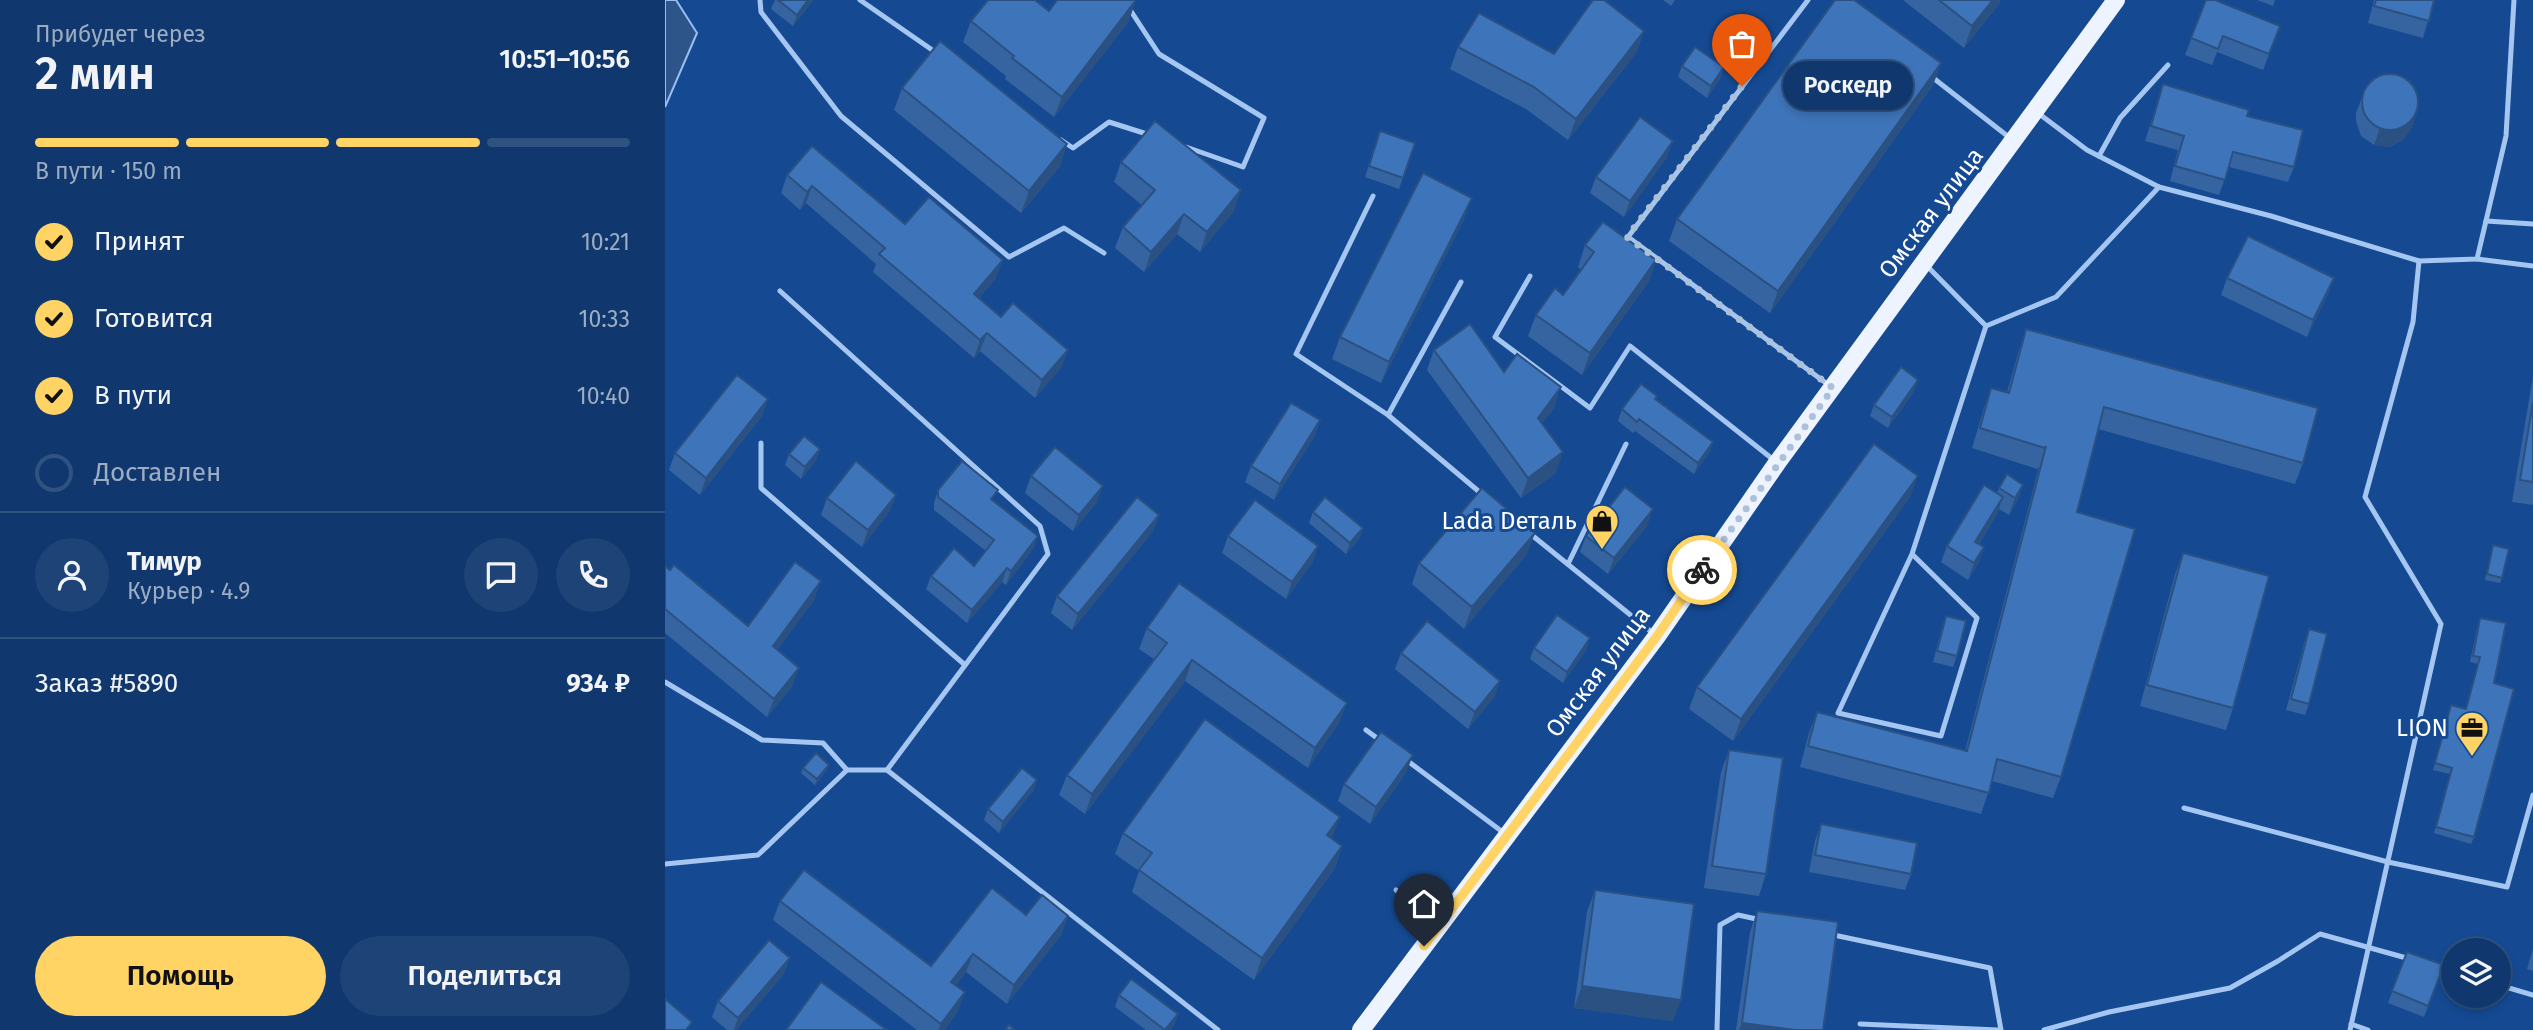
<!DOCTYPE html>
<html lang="ru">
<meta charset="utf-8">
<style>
:root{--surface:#10386e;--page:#1e4376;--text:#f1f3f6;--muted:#9cacc2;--line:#305281;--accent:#ffd464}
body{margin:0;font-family:"Fira Sans",sans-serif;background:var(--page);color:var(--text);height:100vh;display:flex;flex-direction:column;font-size:26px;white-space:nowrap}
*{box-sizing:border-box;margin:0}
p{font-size:23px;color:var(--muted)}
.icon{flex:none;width:38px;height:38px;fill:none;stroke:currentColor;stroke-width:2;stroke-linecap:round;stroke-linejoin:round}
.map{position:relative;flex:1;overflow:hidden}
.panel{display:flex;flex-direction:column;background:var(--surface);width:665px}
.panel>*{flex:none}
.controls{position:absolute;left:1776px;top:938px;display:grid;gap:14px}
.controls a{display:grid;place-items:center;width:70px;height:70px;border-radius:50%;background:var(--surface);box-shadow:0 4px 10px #0003,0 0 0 2px var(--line);font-size:35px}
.pin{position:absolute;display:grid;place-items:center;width:60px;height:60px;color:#fff;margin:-72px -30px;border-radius:50% 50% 50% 0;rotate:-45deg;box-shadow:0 0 7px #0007}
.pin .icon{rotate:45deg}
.courier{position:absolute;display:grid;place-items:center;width:70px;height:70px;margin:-35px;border:5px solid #ffd464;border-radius:50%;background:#fff;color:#222;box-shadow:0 2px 9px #0007}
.bubble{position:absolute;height:49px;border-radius:24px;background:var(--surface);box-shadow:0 4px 10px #0003,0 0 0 2px var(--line);font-size:23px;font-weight:600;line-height:49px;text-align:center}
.summary em{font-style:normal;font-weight:600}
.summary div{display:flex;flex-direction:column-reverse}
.summary{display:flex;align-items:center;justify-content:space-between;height:119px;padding:0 35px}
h1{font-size:46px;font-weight:600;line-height:52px}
.bar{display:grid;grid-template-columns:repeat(4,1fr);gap:10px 7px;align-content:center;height:84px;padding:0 35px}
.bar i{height:9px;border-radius:5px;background:var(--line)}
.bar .on{background:var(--accent)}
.bar p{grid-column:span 4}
.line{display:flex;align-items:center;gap:18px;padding:0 35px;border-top:2px solid var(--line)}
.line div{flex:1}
.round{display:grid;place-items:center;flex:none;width:74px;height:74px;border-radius:37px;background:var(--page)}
ol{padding:0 35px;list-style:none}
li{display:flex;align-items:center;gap:21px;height:77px}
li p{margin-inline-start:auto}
li .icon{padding:7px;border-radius:50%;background:var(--accent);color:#111;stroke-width:4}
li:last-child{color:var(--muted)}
li i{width:38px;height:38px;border:4px solid var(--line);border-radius:50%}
.action{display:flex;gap:14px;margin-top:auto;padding:14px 35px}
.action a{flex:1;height:80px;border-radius:42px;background:var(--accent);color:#111;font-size:28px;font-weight:600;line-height:80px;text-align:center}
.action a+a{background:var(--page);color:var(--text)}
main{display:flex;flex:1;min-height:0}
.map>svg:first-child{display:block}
.water{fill:#2e558a;stroke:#96c0f4;stroke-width:2}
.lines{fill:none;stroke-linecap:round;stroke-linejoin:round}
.lane{stroke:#a4c6f1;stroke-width:5}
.primary{stroke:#eef4ff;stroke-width:18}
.wall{fill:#3564a0}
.shaded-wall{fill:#2b5182}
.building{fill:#3e74ba;stroke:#2b5182;stroke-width:2}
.done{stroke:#adc0d9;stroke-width:7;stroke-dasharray:0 12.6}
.route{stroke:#ffd464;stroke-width:9}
.labels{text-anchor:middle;stroke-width:6;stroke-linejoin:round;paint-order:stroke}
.street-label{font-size:24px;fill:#fff;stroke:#154a93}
.poi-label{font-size:24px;fill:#fff;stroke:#154a93;text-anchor:end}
</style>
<main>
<section class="panel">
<div class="summary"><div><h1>2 мин</h1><p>Прибудет через</p></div><em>10:51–10:56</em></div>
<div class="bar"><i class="on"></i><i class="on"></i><i class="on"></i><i></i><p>В пути · 150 m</p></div>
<ol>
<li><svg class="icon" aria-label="check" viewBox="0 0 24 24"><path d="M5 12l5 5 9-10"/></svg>Принят<p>10:21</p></li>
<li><svg class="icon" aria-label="check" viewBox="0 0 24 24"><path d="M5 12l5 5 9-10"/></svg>Готовится<p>10:33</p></li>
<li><svg class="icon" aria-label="check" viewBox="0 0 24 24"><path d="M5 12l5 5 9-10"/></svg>В пути<p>10:40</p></li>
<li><i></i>Доставлен</li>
</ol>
<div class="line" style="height:126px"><a class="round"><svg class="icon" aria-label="person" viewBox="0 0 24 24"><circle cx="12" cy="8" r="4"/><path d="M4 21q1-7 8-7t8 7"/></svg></a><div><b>Тимур</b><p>Курьер · 4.9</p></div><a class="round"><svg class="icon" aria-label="chat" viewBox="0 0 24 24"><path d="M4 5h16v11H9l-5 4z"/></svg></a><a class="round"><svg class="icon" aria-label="phone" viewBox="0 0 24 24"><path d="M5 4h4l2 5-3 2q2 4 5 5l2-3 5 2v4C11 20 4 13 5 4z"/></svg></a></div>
<div class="line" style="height:91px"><div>Заказ #5890</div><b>934 ₽</b></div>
<div class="action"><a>Помощь</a><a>Поделиться</a></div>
</section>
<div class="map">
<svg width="1868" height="1030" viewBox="0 0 1868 1030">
<rect width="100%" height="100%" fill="#154a93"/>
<path class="water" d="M0,0H11L32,33L0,107Z"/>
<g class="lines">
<g class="lane">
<path d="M95,0L96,12L176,116L344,257L399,228L439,253"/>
<path d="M195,0L273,54"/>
<path d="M455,0L460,2L494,54L599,118L578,167L521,147"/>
<path d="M1143,0L963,237L1165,386"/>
<path d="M1267,77L1345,138"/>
<path d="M1373,113L1422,150L1494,187L1606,216L1754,261L1812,259L1841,136L1849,0"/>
<path d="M396,140L408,148L444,122L485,135"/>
<path d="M1434,156L1455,118L1503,65"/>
<path d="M708,196L631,354L723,415"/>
<path d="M1821,221L1868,224"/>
<path d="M1812,259L1868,266"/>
<path d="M865,276L830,337L925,408L965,346L1110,461"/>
<path d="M796,282L723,415L818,495"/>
<path d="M115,291L375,526L383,554L222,770"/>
<path d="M1321,326L1391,297L1494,187"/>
<path d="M96,443V488L300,665"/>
<path d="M863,532L989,634"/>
<path d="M1247,554L1173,713L1276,736L1312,618L1247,554L1321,326L1261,265"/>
<path d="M903,564L961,444"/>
<path d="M0,682L97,740L158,743L182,770"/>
<path d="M701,730L716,741"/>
<path d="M740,759L839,833"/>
<path d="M1519,808L1723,862L1842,887L1868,795"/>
<path d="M0,864L93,855L182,770H222L553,1030"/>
<path d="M731,890L772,923"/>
<path d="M1164,934L1325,968L1336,1030"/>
<path d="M1771,966L1788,972"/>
<path d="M1834,985L1868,995"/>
<path d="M1195,1024L1333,1030"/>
<path d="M1686,1024L1703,1030"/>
<path d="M1052,1030L1055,925L1073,915L1096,920"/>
<path d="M1379,1030L1444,1012L1565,988L1613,961L1655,934L1745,959"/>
<path d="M1685,1030L1776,624L1700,497L1748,322L1754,261"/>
</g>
<path class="primary" d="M696,1030L992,636L1112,463L1451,0"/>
</g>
<g class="wall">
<path d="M110,0H148L128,26L106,9Z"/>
<path d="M998,0H1010L1006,6Z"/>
<path d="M1238,0H1335L1334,4L1299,48Z"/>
<path d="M1541,0L1615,26L1598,70L1552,52L1547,65L1520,55Z"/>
<path d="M1592,0H1610L1608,6Z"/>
<path d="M1709,0H1769L1758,38L1703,23Z"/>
<path d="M384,11L464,21L389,117L340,79L341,76L298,42L306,21Z"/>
<path d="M979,31L971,53L903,140L861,109L785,69L793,47L889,54Z"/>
<path d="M1276,63L1268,85L1105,313L1004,241L1012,219Z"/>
<path d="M1017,66L1059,67L1055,79L1042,98L1013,77Z"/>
<path d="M1498,84L1582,116L1629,167L1623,182L1564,167L1554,195L1505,181L1513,150L1480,141Z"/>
<path d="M237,88L402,144L395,166L356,213L229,110Z"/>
<path d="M1697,97L1747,127L1738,140L1724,147L1709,145L1696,136L1691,121V113Z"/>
<path d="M715,131L750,143L734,189L700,177Z"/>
<path d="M1002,157L959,217L925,193L931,177Z"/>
<path d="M456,162L569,211L535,252L512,234L479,272L450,248L458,227L477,205L449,182Z"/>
<path d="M122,175L240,224L331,278L314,298L336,317L403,350L396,368L370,398L315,351L309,358L208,272L211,264L141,203L135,210L116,193Z"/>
<path d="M799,219L716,383L667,359L675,337Z"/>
<path d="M920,245L991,260L984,281L917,375L863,336L871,315L898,295L916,270L913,267Z"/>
<path d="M1562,278H1669L1663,294L1642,337L1556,295Z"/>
<path d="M1361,329L1638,463L1630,484L1433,429L1412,512L1396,777L1388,798L1327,781L1316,814L1135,767L1144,733L1152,712L1300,751L1374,467L1372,469L1307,448L1319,408L1326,388L1342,392L1354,350Z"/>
<path d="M769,350L839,372L889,408L877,423L891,473L856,498L762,370Z"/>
<path d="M1868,376V505L1847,502Z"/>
<path d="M1249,391L1223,428L1205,416L1209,405Z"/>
<path d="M992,396L991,399L1048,442L1044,453L1029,474L970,431L968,433L953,421L957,409Z"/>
<path d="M97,416L35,495L4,470L10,453Z"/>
<path d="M655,420L649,437L609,500L580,482L586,466Z"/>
<path d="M155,449L151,460L136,479L120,465L124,454Z"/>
<path d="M366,476L432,502L408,531L360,493Z"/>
<path d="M1358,485L1352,501L1344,515L1334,509L1332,514L1314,544L1319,547L1313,564L1303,580L1276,562L1282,546L1332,493L1334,488Z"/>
<path d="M273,490L329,502L373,536L368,549L341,585L337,582L302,623L261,589L266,576L309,566L321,551L269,510V503Z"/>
<path d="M231,495L224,512L197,547L156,515L162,498Z"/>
<path d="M1245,497L1068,741L1024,709L1032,687Z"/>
<path d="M648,512L698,528L694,539L681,554L644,523Z"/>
<path d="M494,515L488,531L407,630L386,613L392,596Z"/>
<path d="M982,526L943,574L915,552L921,536Z"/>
<path d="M563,536L653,546L647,563L621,599L557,553Z"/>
<path d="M1828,545L1837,578L1835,583L1820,580Z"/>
<path d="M1518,553L1568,708L1561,730L1475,706L1510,574Z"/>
<path d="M862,554L799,629L747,584L754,563Z"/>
<path d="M0,566L83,626L149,600L112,650L127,687L102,717L0,633Z"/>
<path d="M1281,616L1292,656L1288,667L1268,662L1277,627Z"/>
<path d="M1815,618L1829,683L1809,837L1806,844L1769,833L1785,774L1768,770L1786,705L1801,709L1813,664L1805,662L1813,624Z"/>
<path d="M482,628L674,723L643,768L520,681L420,814L394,795L402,775L489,659L474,649Z"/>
<path d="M1644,629V704L1640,715L1621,710L1640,640Z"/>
<path d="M925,638L921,650L898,683L865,659L869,648Z"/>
<path d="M736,653L835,681L829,697L803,729L730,669Z"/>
<path d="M1064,750L1101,874L1094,896L1039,888L1056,772Z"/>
<path d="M138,768L162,770L150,785L136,773Z"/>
<path d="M742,771L705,824L673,801L679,784Z"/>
<path d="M372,780L368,791L334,833L319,820L323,809Z"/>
<path d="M1156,824L1246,874L1240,890L1144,872L1150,841Z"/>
<path d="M458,833L667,839L677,846L670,868L589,980L467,892L474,871L450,854Z"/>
<path d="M930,890L1008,1021L909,1008L922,912Z"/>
<path d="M115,901L266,966L361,915L403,916L396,935L342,1004L301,972L291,985L293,1011L279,1030H252L108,920Z"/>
<path d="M1092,911L1158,1030H1071L1085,932Z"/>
<path d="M1868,949V971L1862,969Z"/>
<path d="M1742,952L1779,965L1759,1017L1723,1003Z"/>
<path d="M119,974L71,1030H62L47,1017L53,1001Z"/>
<path d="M454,995L513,1014L509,1025L505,1030H481L450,1007Z"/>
</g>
<g class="shaded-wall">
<path d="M143,0H148L128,26L132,15Z"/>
<path d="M471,0L464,21L389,117L397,97Z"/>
<path d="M1328,0H1335L1334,4L1299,48L1307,26Z"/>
<path d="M979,31L971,53L903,140L911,119Z"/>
<path d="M1276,63L1268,85L1105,313L1113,291Z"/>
<path d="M1059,67L1055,79L1042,98L1046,86Z"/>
<path d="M1753,110L1747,127L1738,140L1724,147L1709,145L1715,128Z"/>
<path d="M1008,141L1002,157L959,217L965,201Z"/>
<path d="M402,144L395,166L356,213L364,191Z"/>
<path d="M147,186L141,203L135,210L142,192Z"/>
<path d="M576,190L569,211L535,252L542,232Z"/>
<path d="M807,198L799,219L716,383L724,362Z"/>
<path d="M519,214L512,234L479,272L486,252Z"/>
<path d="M338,260L331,278L302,312L309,294Z"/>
<path d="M991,260L984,281L917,375L925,353Z"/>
<path d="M1669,278L1663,294L1642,337L1648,320Z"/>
<path d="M322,333L315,351L309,358L315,340Z"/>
<path d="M403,350L396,368L370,398L377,380Z"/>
<path d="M1253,380L1249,391L1223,428L1227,417Z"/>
<path d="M896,387L889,408L866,438L873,418Z"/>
<path d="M103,399L97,416L35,495L41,478Z"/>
<path d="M655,420L649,437L609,500L615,484Z"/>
<path d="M1048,442L1044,453L1029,474L1033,463Z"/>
<path d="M155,449L151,460L136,479L140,467Z"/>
<path d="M898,452L891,473L856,498L863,478Z"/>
<path d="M1253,476L1245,497L1068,741L1076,719Z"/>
<path d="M1358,485L1352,501L1344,515L1350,498Z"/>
<path d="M438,486L432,502L408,531L414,515Z"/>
<path d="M231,495L224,512L197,547L203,530Z"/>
<path d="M1338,497L1332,514L1304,559L1310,542Z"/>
<path d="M988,509L982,526L943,574L949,558Z"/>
<path d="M494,515L488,531L407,630L413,614Z"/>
<path d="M698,528L694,539L681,554L685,543Z"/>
<path d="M870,533L862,554L799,629L807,607Z"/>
<path d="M373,536L368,549L341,585L346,571Z"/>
<path d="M653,546L647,563L621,599L627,582Z"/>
<path d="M1319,547L1313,564L1303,580L1309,563Z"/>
<path d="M342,568L337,582L302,623L307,610Z"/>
<path d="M156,581L149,600L101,665L108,646Z"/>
<path d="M925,638L921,650L898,683L902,672Z"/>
<path d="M527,660L520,681L420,814L427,794Z"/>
<path d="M134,668L127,687L102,717L109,699Z"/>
<path d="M835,681L829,697L803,729L810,712Z"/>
<path d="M682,703L674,723L643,768L650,748Z"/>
<path d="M748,755L742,771L705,824L711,807Z"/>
<path d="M164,765L162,770L150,785L152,779Z"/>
<path d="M372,780L368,791L334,833L338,822Z"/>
<path d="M675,817L667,838L662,835Z"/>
<path d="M677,846L670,868L589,980L597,958Z"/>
<path d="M403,916L396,935L342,1004L349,985Z"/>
<path d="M308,954L301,972L279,1001L286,982Z"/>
<path d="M125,958L119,974L71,1030H69L73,1018Z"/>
<path d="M917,986L1016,1000L1008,1021L909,1008Z"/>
<path d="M300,992L293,1011L279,1030H273L276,1024Z"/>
<path d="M513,1014L509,1025L505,1030H500Z"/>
<path d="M1077,1023L1130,1030H1074Z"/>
</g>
<g class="building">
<path d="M113,0H143L132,15Z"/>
<path d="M323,0H370L384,11L392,0H471L397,97L347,58L349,56L306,21Z"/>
<path d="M928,0H939L979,31L911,119L869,87L793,47L814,13L889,54Z"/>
<path d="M1170,0H1189L1276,63L1113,291L1012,219Z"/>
<path d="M1274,0H1328L1307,26Z"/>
<path d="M1541,0H1550L1615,26L1604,54L1558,36L1553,49L1526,38Z"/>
<path d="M1711,0H1769L1764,21L1709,6Z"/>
<path d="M275,41L402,144L364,191L237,88Z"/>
<path d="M1030,47L1059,67L1046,86L1017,66Z"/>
<circle cx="1725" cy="102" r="28"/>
<path d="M1498,84L1584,110L1582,116L1638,130L1629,167L1568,152L1560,180L1510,166L1519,136L1486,126Z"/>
<path d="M975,117L1008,141L965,201L931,177Z"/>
<path d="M490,121L576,190L542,232L519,214L486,252L458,227L490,190L456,162Z"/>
<path d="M715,131L750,143L738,178L704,166Z"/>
<path d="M147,146L240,224L264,197L338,260L309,294L336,317L348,303L403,350L377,380L322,333L315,340L214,254L220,248L147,186L142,192L122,175Z"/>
<path d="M758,173L807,198L724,362L675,337Z"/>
<path d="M938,222L991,260L925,353L871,315L890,288L898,295L929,252L920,245Z"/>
<path d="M1583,236L1669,278L1648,320L1562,278Z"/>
<path d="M805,324L839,372L852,354L896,387L873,418L898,452L863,478L769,350Z"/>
<path d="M1361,329L1653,408L1638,463L1439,407L1412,512L1470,529L1396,777L1332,759L1324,793L1143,746L1152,712L1302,751L1381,446L1380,448L1315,428L1326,388L1344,393Z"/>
<path d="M1236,367L1253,380L1227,417L1209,405Z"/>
<path d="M72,375L103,399L41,478L10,453Z"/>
<path d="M976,384L992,396L990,399L1048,442L1033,463L974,419L972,422L957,409Z"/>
<path d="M1868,402V482L1855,480Z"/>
<path d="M626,403L655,420L615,484L586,466Z"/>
<path d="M139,436L155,449L140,467L124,454Z"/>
<path d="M1209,444L1253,476L1076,719L1032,687Z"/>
<path d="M390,447L438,486L414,515L366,476Z"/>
<path d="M191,461L231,495L203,530L162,498Z"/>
<path d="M297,461L333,490L326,499L373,536L346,571L342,568L307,610L266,576L289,548L309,566L329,540L273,497V490Z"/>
<path d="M1342,474L1358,485L1350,498L1334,488Z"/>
<path d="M1319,485L1338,497L1310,542L1319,547L1309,563L1282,546Z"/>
<path d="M960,487L988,509L949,558L921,536Z"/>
<path d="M817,488L870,533L807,607L754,563Z"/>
<path d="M472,497L494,515L413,614L392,596Z"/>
<path d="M660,497L698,528L685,543L648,512Z"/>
<path d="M590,500L653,546L627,582L563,536Z"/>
<path d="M1828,545L1844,549L1837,578L1822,574Z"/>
<path d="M1518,553L1604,576L1568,708L1482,685Z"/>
<path d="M130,562L156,581L108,646L134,668L109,699L0,609V566L5,570L9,565L83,626Z"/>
<path d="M514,583L682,703L650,748L527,660L427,794L402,775L502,643L482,628Z"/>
<path d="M892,615L925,638L902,672L869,648Z"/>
<path d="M1281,616L1301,621L1292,656L1272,651Z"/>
<path d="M1815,618L1841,623L1829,683L1849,689L1809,837L1771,827L1787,768L1770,763L1786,705L1801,709L1815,657L1808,656Z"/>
<path d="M762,621L835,681L810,712L736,653Z"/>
<path d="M1644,629L1662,634L1644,704L1626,699Z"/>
<path d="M540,719L675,817L662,835L677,846L597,958L474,870L487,853L458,833Z"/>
<path d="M716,732L748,755L711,807L679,784Z"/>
<path d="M1064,750L1118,758L1101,874L1047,866Z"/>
<path d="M151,753L164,765L152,779L138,768Z"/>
<path d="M357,768L372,780L338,822L323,809Z"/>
<path d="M1156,824L1252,843L1246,874L1150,855Z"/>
<path d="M139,870L266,966L327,888L361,915L377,895L403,916L349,985L308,954L286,982L300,992L276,1024L115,901Z"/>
<path d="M930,890L1029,904L1016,1000L917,986Z"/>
<path d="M1092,911L1173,922L1158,1030H1130L1077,1023Z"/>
<path d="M104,940L125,958L73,1018L53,1001Z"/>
<path d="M1742,952L1779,965L1763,1006L1727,991Z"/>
<path d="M466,979L513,1014L500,1030L454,995Z"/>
<path d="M156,982L222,1030H121Z"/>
<path d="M0,999L27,1022L21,1030H0Z"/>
<path d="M344,1025L350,1030H340Z"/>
</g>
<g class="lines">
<path class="done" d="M1037,570L1168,388L962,237L1077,86"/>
<path class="route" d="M759,946L992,636L1037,570"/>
</g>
<defs>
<symbol id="shop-pin" viewBox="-11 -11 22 30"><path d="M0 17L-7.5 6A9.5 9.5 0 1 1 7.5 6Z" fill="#ffd464" stroke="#154a93"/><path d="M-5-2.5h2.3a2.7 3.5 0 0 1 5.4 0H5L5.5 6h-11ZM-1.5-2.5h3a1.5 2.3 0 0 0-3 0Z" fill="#111"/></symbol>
<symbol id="office-pin" viewBox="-11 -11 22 30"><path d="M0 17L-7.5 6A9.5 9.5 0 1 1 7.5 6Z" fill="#ffd464" stroke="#154a93"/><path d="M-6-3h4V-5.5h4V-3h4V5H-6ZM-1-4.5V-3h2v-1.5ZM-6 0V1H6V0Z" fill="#111"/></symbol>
</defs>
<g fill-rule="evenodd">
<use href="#shop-pin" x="918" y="502" width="38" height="52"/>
<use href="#office-pin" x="1788" y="709" width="38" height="52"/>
</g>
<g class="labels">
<g class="street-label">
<text transform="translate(1266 213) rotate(-53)" y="8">Омская улица</text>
<text transform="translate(933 672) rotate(-53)" y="8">Омская улица</text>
</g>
<g class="poi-label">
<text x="912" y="529">Lada Dеталь</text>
<text x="1783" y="736">LION</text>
</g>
</g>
</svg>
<div class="controls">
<a><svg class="icon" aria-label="layers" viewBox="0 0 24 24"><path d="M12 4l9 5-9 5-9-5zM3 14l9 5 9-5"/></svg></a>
</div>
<div class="pin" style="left:1077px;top:86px;background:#ea580c"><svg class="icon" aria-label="bag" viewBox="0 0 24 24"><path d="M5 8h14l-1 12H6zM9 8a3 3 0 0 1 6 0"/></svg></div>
<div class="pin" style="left:759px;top:946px;background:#1f2937"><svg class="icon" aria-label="home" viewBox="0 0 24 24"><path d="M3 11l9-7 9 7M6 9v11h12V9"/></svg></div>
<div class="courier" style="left:1037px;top:570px"><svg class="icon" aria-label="bike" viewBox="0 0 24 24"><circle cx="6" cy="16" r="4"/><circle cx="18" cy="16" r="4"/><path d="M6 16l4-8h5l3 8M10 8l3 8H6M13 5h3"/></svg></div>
<div class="bubble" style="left:1118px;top:61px;width:130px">Роскедр</div>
</div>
</main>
